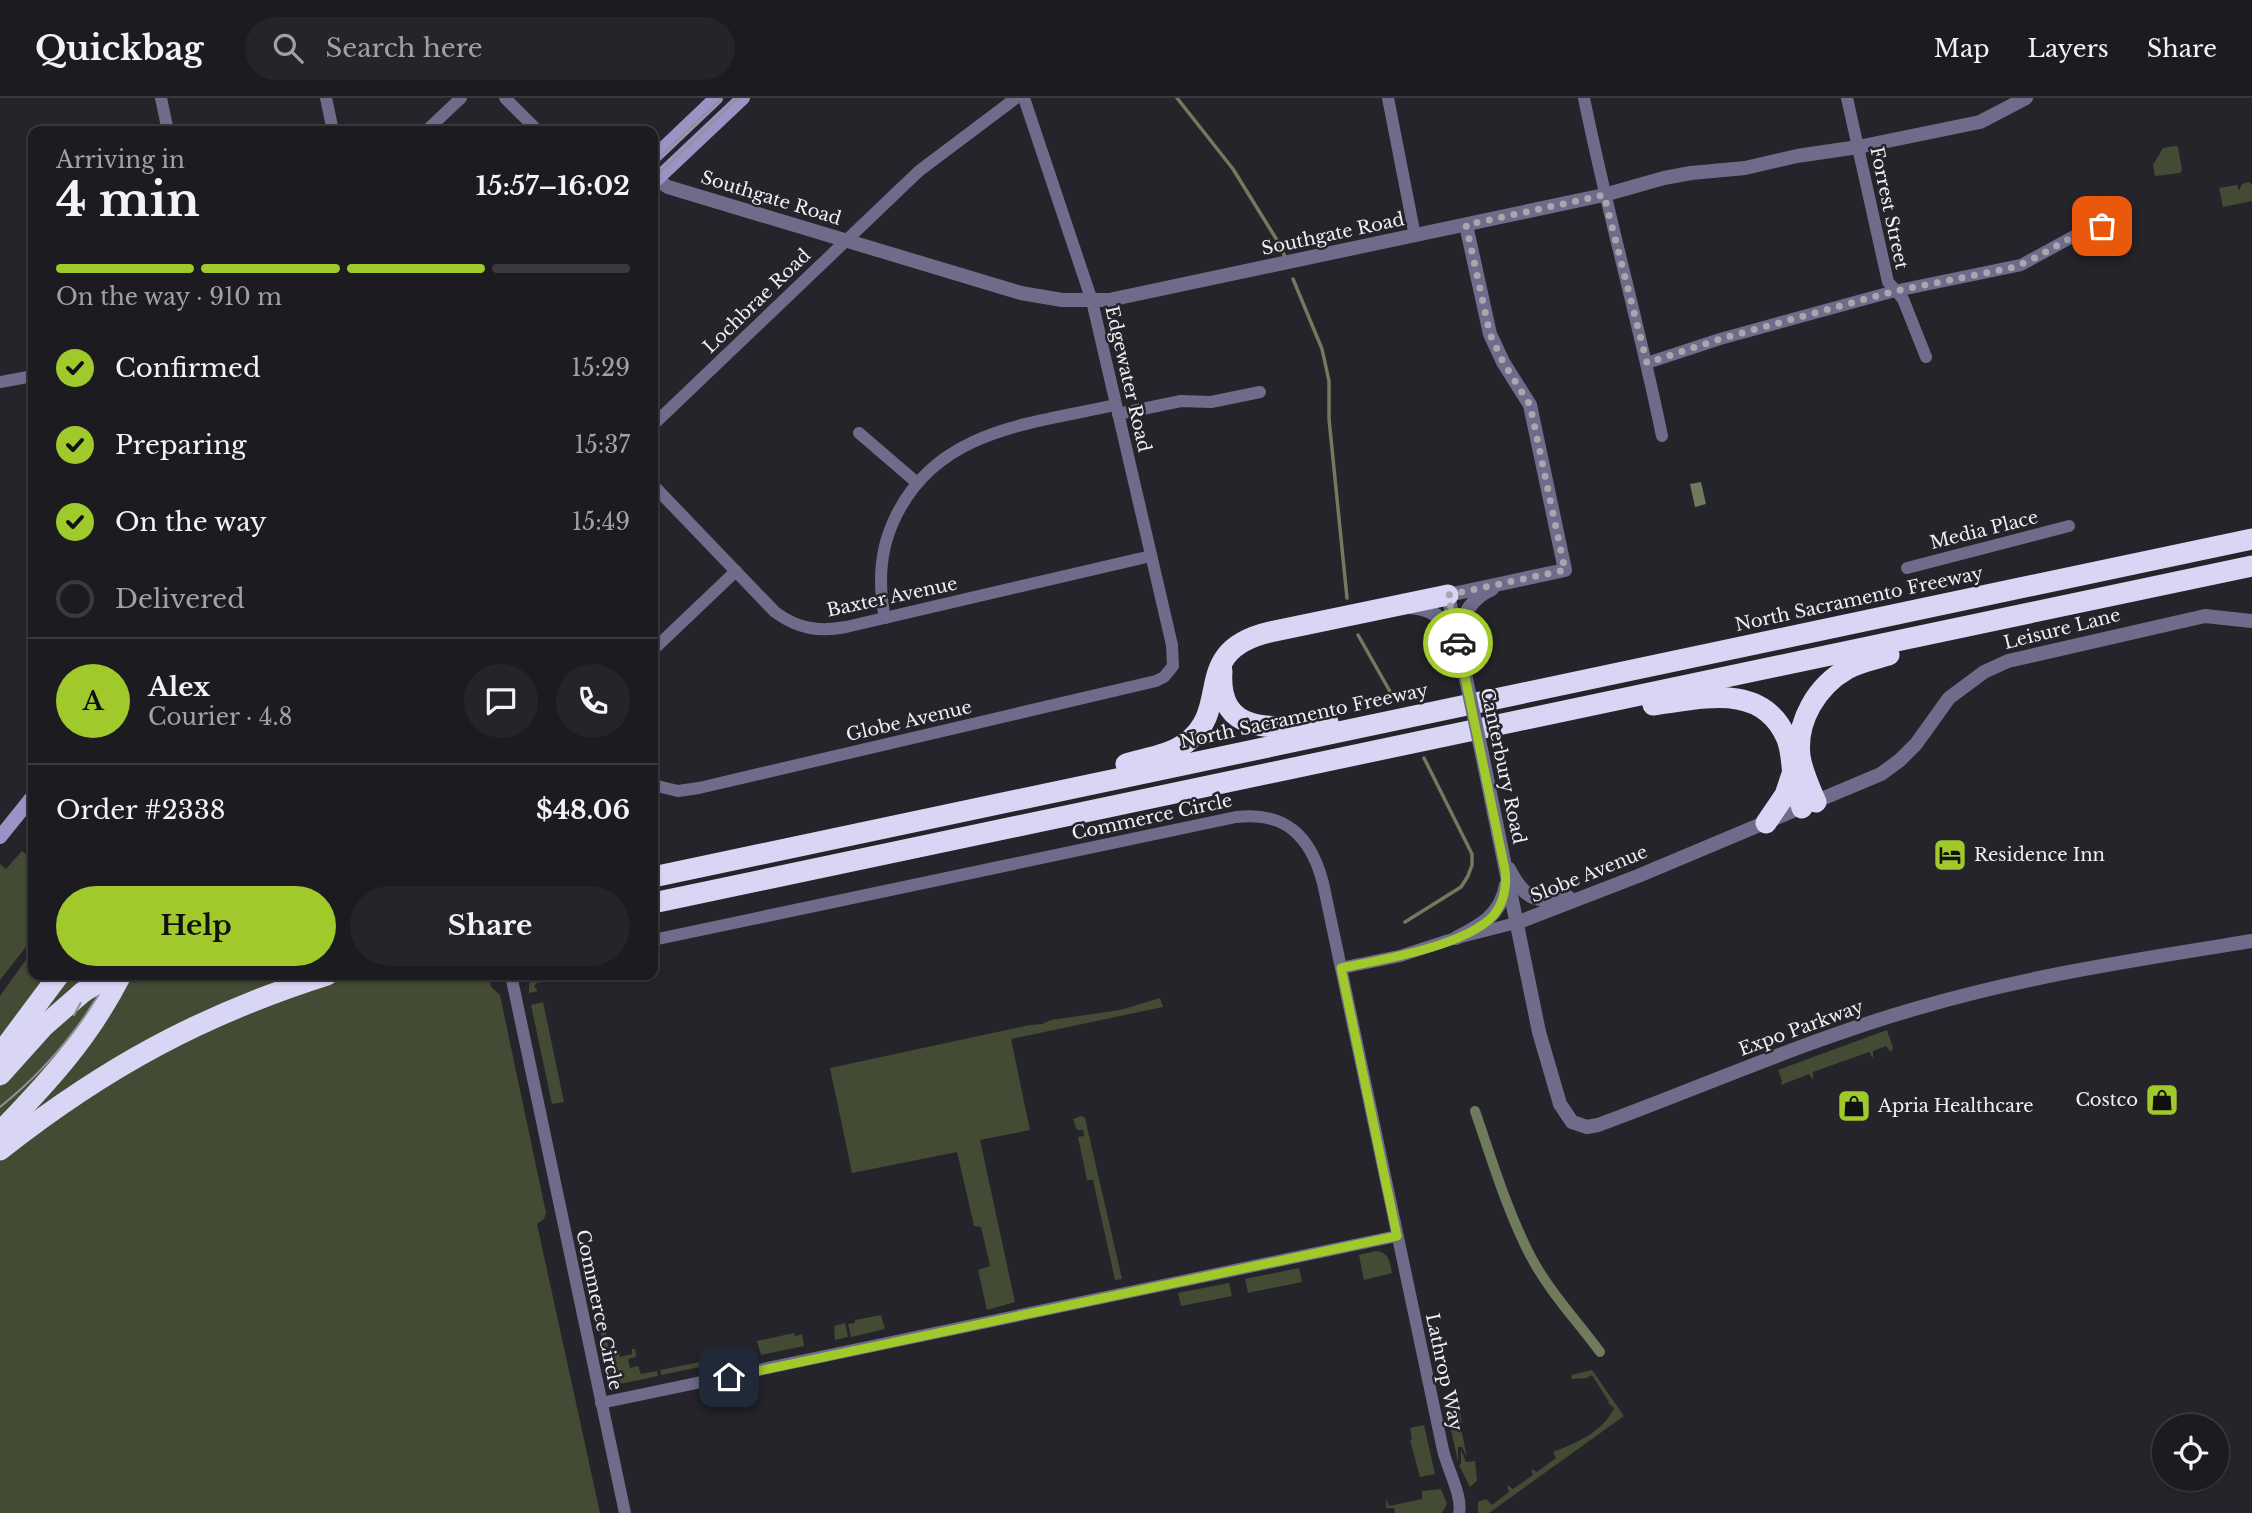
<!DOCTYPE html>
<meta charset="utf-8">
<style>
:root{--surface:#1c1b20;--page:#252429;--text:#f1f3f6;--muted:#a0a1a5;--line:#3a393e;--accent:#a0c92b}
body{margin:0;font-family:"Libre Baskerville",serif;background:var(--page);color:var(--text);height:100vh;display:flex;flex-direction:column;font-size:26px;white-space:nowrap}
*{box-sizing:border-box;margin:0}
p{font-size:23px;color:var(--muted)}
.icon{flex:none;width:38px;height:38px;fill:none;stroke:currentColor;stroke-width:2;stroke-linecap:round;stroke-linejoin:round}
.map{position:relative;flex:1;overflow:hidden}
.sheet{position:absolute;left:28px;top:28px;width:630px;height:854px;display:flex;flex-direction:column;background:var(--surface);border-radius:14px;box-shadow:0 2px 5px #0004,0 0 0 2px var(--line)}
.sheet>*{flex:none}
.buttons{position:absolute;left:2152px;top:1316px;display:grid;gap:14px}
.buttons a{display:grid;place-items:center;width:77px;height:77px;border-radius:50%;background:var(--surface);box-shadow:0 2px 5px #0004,0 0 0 2px var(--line);font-size:35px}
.pin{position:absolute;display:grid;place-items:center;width:60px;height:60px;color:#fff;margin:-30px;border-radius:14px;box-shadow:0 4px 10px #0006}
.courier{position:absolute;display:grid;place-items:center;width:70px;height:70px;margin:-35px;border:5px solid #a0c92b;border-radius:50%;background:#fff;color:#222;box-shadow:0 2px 9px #0007}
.summary em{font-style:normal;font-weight:700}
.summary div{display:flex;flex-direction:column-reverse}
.summary{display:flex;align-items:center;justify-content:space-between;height:119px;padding:0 28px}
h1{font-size:46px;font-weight:700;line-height:52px}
.bar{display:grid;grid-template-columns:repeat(4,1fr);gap:10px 7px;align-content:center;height:84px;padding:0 28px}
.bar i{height:9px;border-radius:5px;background:var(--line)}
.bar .active{background:var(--accent)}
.bar p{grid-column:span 4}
.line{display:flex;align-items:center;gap:18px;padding:0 28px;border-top:2px solid var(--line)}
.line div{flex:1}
.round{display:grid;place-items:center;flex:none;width:74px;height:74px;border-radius:37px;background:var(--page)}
ol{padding:0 28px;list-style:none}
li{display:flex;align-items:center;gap:21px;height:77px}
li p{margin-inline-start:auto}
li .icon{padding:7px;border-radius:50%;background:var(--accent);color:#111;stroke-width:4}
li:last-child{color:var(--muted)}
li i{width:38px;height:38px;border:4px solid var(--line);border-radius:50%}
.primary-button{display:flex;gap:14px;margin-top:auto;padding:14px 28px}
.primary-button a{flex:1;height:80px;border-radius:42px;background:var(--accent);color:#111;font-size:28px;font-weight:700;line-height:80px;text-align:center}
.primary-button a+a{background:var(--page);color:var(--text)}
header{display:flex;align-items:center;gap:42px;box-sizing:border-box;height:98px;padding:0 35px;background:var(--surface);border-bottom:2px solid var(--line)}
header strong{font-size:33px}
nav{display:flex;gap:38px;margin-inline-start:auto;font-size:24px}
.search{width:490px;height:63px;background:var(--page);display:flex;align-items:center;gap:18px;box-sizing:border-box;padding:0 24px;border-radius:38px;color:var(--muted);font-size:26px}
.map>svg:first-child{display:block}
.green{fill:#434b34}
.water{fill:#6f7b5c}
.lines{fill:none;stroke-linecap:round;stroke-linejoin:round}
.stream{stroke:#6f7b5c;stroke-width:3.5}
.canal{stroke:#6f7b5c;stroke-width:10}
.minor{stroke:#6f6b8a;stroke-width:12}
.tertiary{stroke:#6f6b8a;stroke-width:14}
.secondary{stroke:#9a93c5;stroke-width:14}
.motorway{stroke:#d9d5f4;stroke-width:21}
.tram{stroke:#929198;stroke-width:2}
.tertiary-bridge{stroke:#6f6b8a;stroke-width:14}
.motorway-bridge{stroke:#d9d5f4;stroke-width:21}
.done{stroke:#a8a7ae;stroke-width:7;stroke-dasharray:0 12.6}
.route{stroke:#a0c92b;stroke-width:9}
.labels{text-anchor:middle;stroke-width:5;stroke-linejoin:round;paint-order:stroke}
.street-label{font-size:18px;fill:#efeef4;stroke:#25242b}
.poi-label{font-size:18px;fill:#efeef4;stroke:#25242b;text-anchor:start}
</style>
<header>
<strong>Quickbag</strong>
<div class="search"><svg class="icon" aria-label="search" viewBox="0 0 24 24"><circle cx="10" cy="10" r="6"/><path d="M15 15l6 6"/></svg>Search here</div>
<nav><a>Map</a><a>Layers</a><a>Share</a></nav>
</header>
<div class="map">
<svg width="2252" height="1415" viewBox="0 0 2252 1415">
<rect width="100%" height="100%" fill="#25242b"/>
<g class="green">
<path d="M2175,48L2178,49L2182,72L2180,75L2155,78L2153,67L2163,50Z"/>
<path d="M2249,84L2252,87V103L2223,109L2219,90L2237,87L2239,93L2242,86Z"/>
<path d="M22,753L33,762V840L0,882V766L6,771Z"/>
<path d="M33,852V877H488L491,889L500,897L546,1115L544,1121L537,1126L600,1415H0V898Z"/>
<path d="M549,877H578L537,885L534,888L538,893L529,895V886L531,882Z"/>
<path d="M1160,900L1163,909L1011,941L1030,1032L980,1042L1015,1204L987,1212L978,1172L990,1168L981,1129L974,1128L957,1054L852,1075L830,970L1030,927L1042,926L1051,922L1120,912Z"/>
<path d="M543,904L564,1004L552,1006L531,907Z"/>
<path d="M1887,932L1893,950L1891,954L1886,948L1873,953V960L1869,954L1813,974V982L1809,976L1781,987L1782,983L1778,972Z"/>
<path d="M1081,1018L1085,1020L1122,1181L1115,1182L1093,1082H1087L1078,1039L1084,1038L1083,1032H1077L1073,1021Z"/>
<path d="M1376,1153C1389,1154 1390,1164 1392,1175L1364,1182L1359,1157Z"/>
<path d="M1299,1170L1302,1184L1248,1195L1245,1181Z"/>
<path d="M1229,1185L1232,1198L1181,1208L1178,1195Z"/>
<path d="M602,1217L609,1252L618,1251L620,1259L632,1256V1251H635L636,1259L628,1261L630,1270L638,1268L641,1276L657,1273L658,1278L620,1286L611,1281L597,1218Z"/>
<path d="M881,1217L885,1231L851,1239L848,1226L855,1225V1222Z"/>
<path d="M845,1225L848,1239L835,1242L834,1228Z"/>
<path d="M794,1235L795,1238L802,1236L804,1248L761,1257L757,1243Z"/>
<path d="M741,1249L743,1260L661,1277L660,1272L740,1256L739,1250Z"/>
<path d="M1592,1272L1624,1318L1489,1415H1478V1404L1486,1401L1492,1407L1509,1394L1507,1387L1513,1391L1533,1377L1531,1371L1537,1374L1556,1360L1553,1354C1576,1345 1603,1334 1614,1310L1608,1305L1609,1304L1592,1277L1587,1280L1572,1281L1571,1277Z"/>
<path d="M1460,1302L1458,1305L1462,1325L1460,1326L1467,1359L1462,1349H1458V1364L1445,1304Z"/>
<path d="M1424,1327L1435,1376L1420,1379L1410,1342L1412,1341L1410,1330Z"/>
<path d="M1461,1352L1466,1364L1475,1363L1477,1383L1470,1389L1459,1367L1461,1366Z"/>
<path d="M1441,1391L1447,1406L1442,1415H1395L1394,1410H1386V1401L1389,1408L1422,1401V1393Z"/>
</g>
<path class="water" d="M1701,384L1706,406L1695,409L1690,386Z"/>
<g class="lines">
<g class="stream">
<path d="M1177,0L1233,71L1280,147L1285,159"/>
<path d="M1293,181L1322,251L1329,283V321L1347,500"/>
<path d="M1358,537L1392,597"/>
<path d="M1405,824L1461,789L1468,778L1472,767V756L1424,660"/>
</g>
<path class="canal" d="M1475,1013C1492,1062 1507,1113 1531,1159C1549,1193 1577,1223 1600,1254"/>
<g class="minor">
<path d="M161,0L168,33"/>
<path d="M326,0L333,33"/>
<path d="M505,0L538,33"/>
<path d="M1388,0L1415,138"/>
<path d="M1584,0C1607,114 1639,225 1662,338"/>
<path d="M1847,0L1888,184L1903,201L1926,259"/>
<path d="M426,33L461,0"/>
<path d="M1647,265L1720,241L1895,193L2021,167L2085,132L2094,129H2113"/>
<path d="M0,284L33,278"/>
<path d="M1118,316L1181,303L1211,304L1260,294"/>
<path d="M653,327L919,73L1016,0"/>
<path d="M859,335L916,384"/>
<path d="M653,387L775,514C798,531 819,534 846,529L1151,458"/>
<path d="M1907,470L2069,428"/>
<path d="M885,520C878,486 880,451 895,420C937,331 1030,326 1115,307"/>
<path d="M653,552L736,473"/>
<path d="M653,687L678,693L699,690L1156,583L1164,579L1173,568L1172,547L1092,203L1024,0"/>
<path d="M653,842L1236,719C1286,713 1311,739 1323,785L1443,1352C1447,1370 1463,1399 1459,1415"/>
<path d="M1341,870L1400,858L1449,842L1516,825"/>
<path d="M511,877L625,1415"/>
<path d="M601,1305L1397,1138"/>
</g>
<g class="tertiary">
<path d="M653,79L668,89L1021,195L1062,202H1109L1604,97L1664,80L1691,75L1745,70L1797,58L1858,49L1980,24L2026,0"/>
<path d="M1466,127L1490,236L1503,264L1530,307L1565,472L1448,497L1466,581"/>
<path d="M1409,509C1431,510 1443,520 1456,537"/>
<path d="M1457,537C1464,516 1471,500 1492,491"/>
<path d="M1482,656L1539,934L1560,1006L1572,1024L1587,1029L1598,1027C1704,988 1809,941 1918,910C2026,878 2140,861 2252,843"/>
<path d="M1509,771C1524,801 1537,806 1568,799"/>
<path d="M1516,825L1638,778L1881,676L1900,662L1916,646L1949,600L1984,574L2008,563L2205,518L2252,523"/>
<path d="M1456,840C1480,828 1501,817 1506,787"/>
</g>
<g class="secondary">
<path d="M653,60L716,0"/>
<path d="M653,85L743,0"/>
<path d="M0,739L33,698"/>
</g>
<g class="motorway">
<path d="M1222,573C1217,643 1283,629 1328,624"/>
<path d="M1653,607C1701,601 1763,583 1787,641C1793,657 1791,673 1795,689C1797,696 1800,703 1802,710"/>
<path d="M1126,666C1146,660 1171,657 1187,644C1233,609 1189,553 1270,534L1448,497"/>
<path d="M1816,704C1810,690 1802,673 1800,658C1796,623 1817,588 1847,571C1860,564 1875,561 1889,557"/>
<path d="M1766,725L1785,697L1792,676"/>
<path d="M653,779L2252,441"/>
<path d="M653,805L2252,468"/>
<path d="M0,956L59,877"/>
<path d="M0,977L44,928L83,894"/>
<path d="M0,1034C49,983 89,940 121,877"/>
<path d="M0,1052C104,970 201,917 327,877"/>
</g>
<g class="tram">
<path d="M653,65L722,0"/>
<path d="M653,81L738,0"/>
<path d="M74,917L96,877"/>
<path d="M0,1009C46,972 82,929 110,877"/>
</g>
<path class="tertiary-bridge" d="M1466,581L1482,656"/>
<path class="motorway-bridge" d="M83,894L111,877"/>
</g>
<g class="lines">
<path class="done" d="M1458,545L1448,497L1565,472L1530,307L1503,264L1490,236L1466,127L1604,97L1647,265L1720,241L1895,193L2011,170L2031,162L2085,132L2102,128"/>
<path class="route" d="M729,1279L1397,1138L1341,870C1381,862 1465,848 1493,818C1504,805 1507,789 1505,772L1458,545"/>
</g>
<defs>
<symbol id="hotel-square" viewBox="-11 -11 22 22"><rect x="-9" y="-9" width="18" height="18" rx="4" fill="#a0c92b" stroke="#25242b"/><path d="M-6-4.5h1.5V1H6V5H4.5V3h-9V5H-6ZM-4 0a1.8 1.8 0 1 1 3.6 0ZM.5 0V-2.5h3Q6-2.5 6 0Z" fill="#111"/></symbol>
<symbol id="shop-square" viewBox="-11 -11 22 22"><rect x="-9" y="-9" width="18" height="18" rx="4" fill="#a0c92b" stroke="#25242b"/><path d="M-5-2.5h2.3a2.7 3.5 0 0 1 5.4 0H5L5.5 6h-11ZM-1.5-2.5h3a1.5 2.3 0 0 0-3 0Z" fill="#111"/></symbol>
</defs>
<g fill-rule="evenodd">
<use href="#hotel-square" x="1931" y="738" width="38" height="38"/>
<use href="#shop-square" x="2143" y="983" width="38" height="38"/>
<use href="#shop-square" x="1835" y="989" width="38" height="38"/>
</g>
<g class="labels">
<g class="street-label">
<text transform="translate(771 100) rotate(17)" y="6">Southgate Road</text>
<text transform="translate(1889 110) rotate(78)" y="6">Forrest Street</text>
<text transform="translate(1333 136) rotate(-12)" y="6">Southgate Road</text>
<text transform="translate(757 203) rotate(-44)" y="6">Lochbrae Road</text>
<text transform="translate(1128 281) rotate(77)" y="6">Edgewater Road</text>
<text transform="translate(1984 432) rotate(-14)" y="6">Media Place</text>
<text transform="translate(892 499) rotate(-12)" y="6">Baxter Avenue</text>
<text transform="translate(1859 501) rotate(-12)" y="6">North Sacramento Freeway</text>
<text transform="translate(2062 531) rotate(-14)" y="6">Leisure Lane</text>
<text transform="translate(1304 618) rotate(-12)" y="6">North Sacramento Freeway</text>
<text transform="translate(909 623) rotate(-13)" y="6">Globe Avenue</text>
<text transform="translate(1503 668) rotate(78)" y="6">Canterbury Road</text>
<text transform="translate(1152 719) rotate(-12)" y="6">Commerce Circle</text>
<text transform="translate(1589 776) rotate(-22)" y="6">Slobe Avenue</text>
<text transform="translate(1801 930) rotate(-20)" y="6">Expo Parkway</text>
<text transform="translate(599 1212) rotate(78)" y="6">Commerce Circle</text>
<text transform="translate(1444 1274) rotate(78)" y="6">Lathrop Way</text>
</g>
<g class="poi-label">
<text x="1974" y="763">Residence Inn</text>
<text x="2138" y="1008" text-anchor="end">Costco</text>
<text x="1878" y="1014">Apria Healthcare</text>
</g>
</g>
</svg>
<div class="buttons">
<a><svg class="icon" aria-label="locate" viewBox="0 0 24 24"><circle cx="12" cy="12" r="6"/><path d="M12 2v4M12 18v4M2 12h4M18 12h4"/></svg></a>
</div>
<div class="pin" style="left:2102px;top:128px;background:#ea580c"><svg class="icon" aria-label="bag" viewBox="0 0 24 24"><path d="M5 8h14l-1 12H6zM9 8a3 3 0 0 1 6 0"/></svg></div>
<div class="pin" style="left:729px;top:1279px;background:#1f2937"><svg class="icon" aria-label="home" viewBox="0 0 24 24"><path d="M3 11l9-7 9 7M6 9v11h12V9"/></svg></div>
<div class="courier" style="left:1458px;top:545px"><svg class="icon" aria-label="car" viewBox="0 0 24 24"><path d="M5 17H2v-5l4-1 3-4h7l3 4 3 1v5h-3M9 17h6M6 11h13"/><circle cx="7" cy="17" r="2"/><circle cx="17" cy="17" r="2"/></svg></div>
<section class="sheet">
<div class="summary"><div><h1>4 min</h1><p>Arriving in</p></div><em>15:57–16:02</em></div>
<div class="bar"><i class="active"></i><i class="active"></i><i class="active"></i><i></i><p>On the way · 910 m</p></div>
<ol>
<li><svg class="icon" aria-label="check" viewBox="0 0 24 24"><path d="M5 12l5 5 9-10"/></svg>Confirmed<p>15:29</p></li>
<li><svg class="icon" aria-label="check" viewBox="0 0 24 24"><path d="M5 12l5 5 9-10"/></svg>Preparing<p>15:37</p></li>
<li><svg class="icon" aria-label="check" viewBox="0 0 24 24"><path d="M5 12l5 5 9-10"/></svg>On the way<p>15:49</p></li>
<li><i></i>Delivered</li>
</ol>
<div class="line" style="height:126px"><b class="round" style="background:var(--accent);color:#111">A</b><div><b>Alex</b><p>Courier · 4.8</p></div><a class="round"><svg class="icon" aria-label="chat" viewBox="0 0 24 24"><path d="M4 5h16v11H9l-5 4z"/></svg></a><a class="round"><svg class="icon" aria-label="phone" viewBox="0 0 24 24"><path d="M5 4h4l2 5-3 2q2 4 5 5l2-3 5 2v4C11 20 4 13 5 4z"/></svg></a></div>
<div class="line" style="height:91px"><div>Order #2338</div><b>$48.06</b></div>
<div class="primary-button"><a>Help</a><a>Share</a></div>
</section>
</div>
